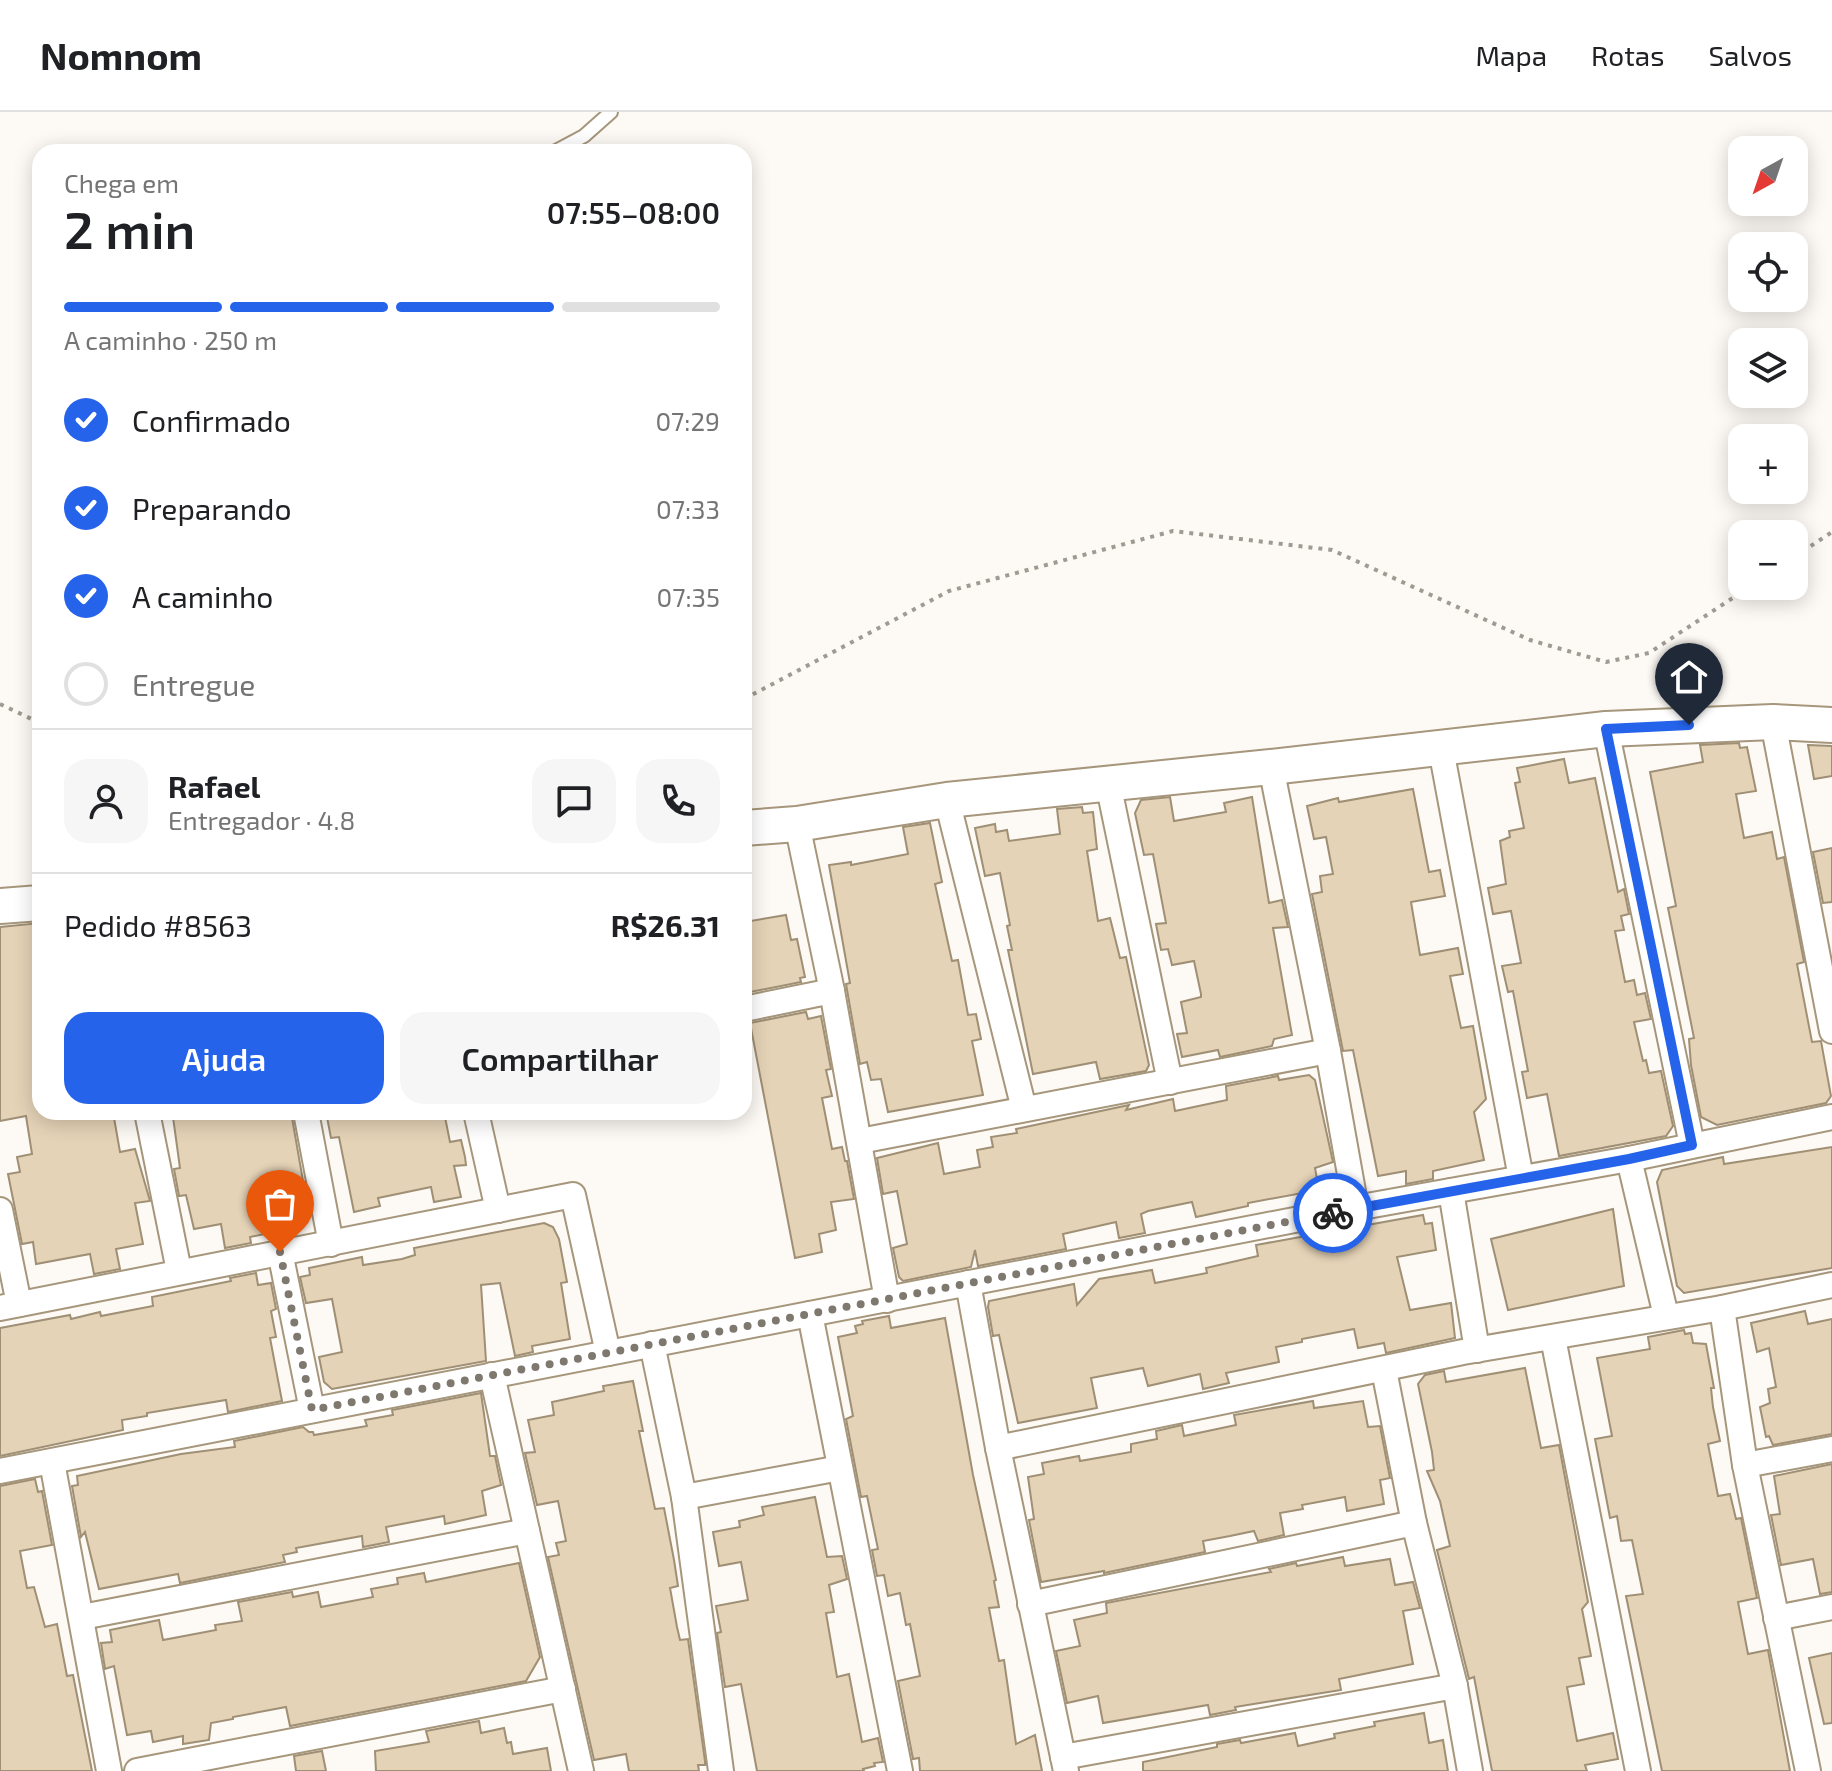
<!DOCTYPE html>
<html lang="pt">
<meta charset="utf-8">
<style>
:root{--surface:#fff;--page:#f6f6f6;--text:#202124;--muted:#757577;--line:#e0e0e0;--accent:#2563eb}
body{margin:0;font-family:"Exo 2",sans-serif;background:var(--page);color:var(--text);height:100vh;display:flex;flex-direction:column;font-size:30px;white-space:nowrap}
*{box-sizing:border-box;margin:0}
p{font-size:26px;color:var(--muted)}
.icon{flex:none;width:44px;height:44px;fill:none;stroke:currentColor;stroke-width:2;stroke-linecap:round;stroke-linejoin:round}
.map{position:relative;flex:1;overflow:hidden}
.drawer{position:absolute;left:32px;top:32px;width:720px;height:976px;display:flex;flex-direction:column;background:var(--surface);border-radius:24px;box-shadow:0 4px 20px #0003}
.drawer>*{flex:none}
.needle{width:52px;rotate:220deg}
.buttons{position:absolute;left:1728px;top:24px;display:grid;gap:16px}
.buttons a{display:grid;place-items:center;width:80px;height:80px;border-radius:16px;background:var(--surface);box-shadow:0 4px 20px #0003;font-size:40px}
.pin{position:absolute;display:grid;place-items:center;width:68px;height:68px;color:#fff;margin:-82px -34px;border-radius:50% 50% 50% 0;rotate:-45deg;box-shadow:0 0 8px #0007}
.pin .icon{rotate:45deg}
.courier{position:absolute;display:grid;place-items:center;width:80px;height:80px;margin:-40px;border:6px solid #2563eb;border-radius:50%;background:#fff;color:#222;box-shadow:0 2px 10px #0007}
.overview em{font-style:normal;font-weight:600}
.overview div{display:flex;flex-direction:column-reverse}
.overview{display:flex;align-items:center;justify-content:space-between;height:136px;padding:0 32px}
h1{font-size:52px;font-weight:600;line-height:60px}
.bar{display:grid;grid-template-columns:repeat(4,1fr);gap:12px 8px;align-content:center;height:96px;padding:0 32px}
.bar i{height:10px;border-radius:6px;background:var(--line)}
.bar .on{background:var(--accent)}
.bar p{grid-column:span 4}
.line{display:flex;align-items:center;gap:20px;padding:0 32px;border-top:2px solid var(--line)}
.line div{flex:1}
.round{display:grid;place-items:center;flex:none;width:84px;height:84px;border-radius:24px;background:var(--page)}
ol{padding:0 32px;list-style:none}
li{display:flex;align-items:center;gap:24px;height:88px}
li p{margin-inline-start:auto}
li .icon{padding:8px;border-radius:50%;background:var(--accent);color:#fff;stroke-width:4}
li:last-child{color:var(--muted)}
li i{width:44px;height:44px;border:4px solid var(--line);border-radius:50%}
.action{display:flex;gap:16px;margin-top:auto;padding:16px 32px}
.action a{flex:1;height:92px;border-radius:24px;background:var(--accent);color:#fff;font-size:32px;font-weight:600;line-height:92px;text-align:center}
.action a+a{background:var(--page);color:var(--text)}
header{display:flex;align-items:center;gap:48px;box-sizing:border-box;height:112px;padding:0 40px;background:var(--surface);border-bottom:2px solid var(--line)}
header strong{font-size:38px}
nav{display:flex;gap:44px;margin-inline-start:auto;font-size:28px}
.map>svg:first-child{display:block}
.building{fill:#e5d3b7;stroke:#9f8f74;stroke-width:2}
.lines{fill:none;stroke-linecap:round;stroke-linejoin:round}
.lane-casing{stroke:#a6967b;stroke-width:16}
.street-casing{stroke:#a6967b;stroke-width:28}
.secondary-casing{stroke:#a6967b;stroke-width:38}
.path{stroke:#9f9b92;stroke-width:4;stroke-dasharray:4 6;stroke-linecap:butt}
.lane{stroke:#fff;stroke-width:12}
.street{stroke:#fff;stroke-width:24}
.secondary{stroke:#fff;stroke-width:34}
.done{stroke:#7e786f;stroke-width:8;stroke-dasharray:0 14.4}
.route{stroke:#2563eb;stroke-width:10}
</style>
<header>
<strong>Nomnom</strong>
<nav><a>Mapa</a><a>Rotas</a><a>Salvos</a></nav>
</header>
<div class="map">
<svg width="1832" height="1659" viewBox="0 0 1832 1659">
<rect width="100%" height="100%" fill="#fdf9f4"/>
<g class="building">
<path d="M1739,631L1740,636L1747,635L1756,679L1736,682L1744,726L1772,720L1777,747L1784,745L1804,850L1797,852L1812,930L1821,929L1831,984L1826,991L1717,1013L1701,1005L1691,953L1689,927L1694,926L1668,796L1676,794L1650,660L1703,650L1700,633Z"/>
<path d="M1808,633L1832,634V664L1814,667Z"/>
<path d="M1564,647L1569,671L1595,666L1618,780L1624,777L1629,802L1621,804L1624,818L1615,819L1625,870L1634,868L1637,883L1645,881L1651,907L1634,910L1643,949L1646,948L1649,961L1661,959L1673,1014L1666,1024L1559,1044L1547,982L1527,986L1522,960L1528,959L1513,879L1508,880L1502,854L1521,851L1511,799L1493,802L1488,776L1506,772L1500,729L1510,725L1509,719L1524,716L1515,671L1520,670L1517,656Z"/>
<path d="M1413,677L1429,760L1440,758L1445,784L1411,790L1420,843L1458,836L1463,862L1450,864L1461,916L1473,914L1486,987L1474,1000L1484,1048L1433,1059V1067L1406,1072V1059L1378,1064L1353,938L1343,939L1312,782L1322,780L1320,764L1333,762L1326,725L1314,727L1307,694L1338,686L1339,690Z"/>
<path d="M1170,685L1174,709L1226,700L1224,691L1252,685L1269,791L1282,788L1288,815L1273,816L1292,923L1274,927L1272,934L1220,945L1218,938L1182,945L1177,922L1187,921L1181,890L1201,885V882L1194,849L1172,853L1168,837L1161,838L1156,812L1166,811L1153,742L1144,743L1135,701L1141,688Z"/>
<path d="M1082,695L1083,701L1093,700L1097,737L1087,739L1098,809L1110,806L1120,846L1126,845L1149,953L1146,959L1100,967L1096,950L1033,962L1008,838H1012L1007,814L1010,813L1000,761L985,764L975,716L995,712L996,720L1007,718L1009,729L1060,722L1057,697Z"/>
<path d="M930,711L942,770L935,772L952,849L958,848L968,903L976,902L981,927L972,929L983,983L888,1000L881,967L871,968L867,950L860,952L846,872L850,871L829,753L851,750V753L908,742L903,715Z"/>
<path d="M1832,736V790L1823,791L1813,740Z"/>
<path d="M786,803L791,828L797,827L805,865L800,866L801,870L745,881L744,810Z"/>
<path d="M40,811V1000H113L120,1040L135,1037L150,1089L135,1091L143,1132L116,1137L120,1157L94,1162L90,1142L36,1152L33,1130L22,1132L8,1062L20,1060L17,1045L32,1042L26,1004L0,1009V815Z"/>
<path d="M806,900L808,907L821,904L831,957L826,958L832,984L822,986L832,1037L842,1035L845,1049H847L854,1087L831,1090L836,1118L819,1122L822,1140L795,1146L750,911Z"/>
<path d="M1309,963L1315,968L1333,1050L1315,1056L1319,1078L1248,1091V1094L1196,1105L1192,1090L1148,1099L1141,1102L1145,1121L1119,1126L1116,1110L1063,1122L1066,1137L978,1154L975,1138L971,1155L903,1169L899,1165L893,1136L907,1132L897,1079L883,1082L877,1046L938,1031L944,1062L980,1055L977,1038L993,1035L991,1025L1017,1021L1016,1017L1129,993L1126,998L1173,987L1175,999L1227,988L1226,974L1278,964L1279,968Z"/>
<path d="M201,1000H291L306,1086L298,1090L303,1114L250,1125L251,1131L225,1136L221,1112L194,1117L186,1083L179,1084L174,1057L180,1056L173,1005Z"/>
<path d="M326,1000H444L450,1030L461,1028L465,1045L466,1053L454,1054L461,1085L434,1090L431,1075L378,1086L380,1094L354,1100L339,1025L331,1026Z"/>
<path d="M1832,1035V1156L1684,1181L1677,1174L1657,1070L1662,1058L1723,1045L1724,1052Z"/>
<path d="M1613,1097L1624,1174L1508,1198L1491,1127Z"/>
<path d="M1423,1103L1425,1112L1432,1111L1436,1138L1397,1145L1410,1198L1451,1191L1455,1226L1386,1241L1384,1231L1358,1236L1354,1217L1302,1227V1230L1276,1235L1279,1250L1226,1261L1229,1271L1203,1277L1200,1262L1148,1274L1143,1256L1091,1266L1097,1296L1018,1311L999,1223L993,1224L988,1195L989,1189L1074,1172L1077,1193L1099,1167L1152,1158L1155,1171L1207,1161L1206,1156L1258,1144L1256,1133Z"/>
<path d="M544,1111L553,1115L559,1127L567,1170L561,1171L570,1227L532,1234L533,1240L515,1244L500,1171L481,1173L486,1249L332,1277L324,1270L319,1245L342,1240L332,1187L306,1191L300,1165L310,1163L309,1156L362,1145L363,1153L402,1147L415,1143L414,1136Z"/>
<path d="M256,1161L258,1173L271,1171L276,1197L271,1199L276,1225L270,1226L282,1289L228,1300L226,1288L147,1301V1304L122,1308L123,1318L0,1344V1216L70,1203L71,1207L100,1200L101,1204L153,1194L152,1185L231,1169L230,1166Z"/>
<path d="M1805,1199L1808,1212L1832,1207V1322L1773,1333L1769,1324L1766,1325L1760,1295L1770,1291L1768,1277L1776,1275L1769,1236L1757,1240L1751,1211Z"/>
<path d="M889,1204L891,1216L945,1206L973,1363L996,1468L994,1469L999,1495L989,1496L999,1549L1004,1548L1016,1632L1035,1623L1042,1659H920L919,1646L913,1647L898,1569L920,1564L910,1512L906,1513L900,1481L888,1484L884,1463L877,1464L872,1438L878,1437L867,1384L861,1385L846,1307L853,1304L838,1225L857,1221L855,1214L863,1212L862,1209Z"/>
<path d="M1684,1218L1685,1222L1691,1221L1693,1231L1706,1232L1714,1276H1711L1713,1295L1720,1329L1708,1332L1718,1384L1730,1382L1736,1407L1741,1406L1757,1486L1738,1490L1748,1542L1768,1538L1790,1659H1662L1626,1484L1643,1482L1632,1428L1621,1429L1617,1404L1610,1406L1595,1327L1612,1324L1597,1246L1650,1237L1648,1225Z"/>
<path d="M1525,1256L1541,1336L1559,1333L1588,1490L1582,1497L1591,1544L1579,1546L1584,1572L1567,1575L1577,1629L1613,1621L1618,1647L1585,1653L1587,1659H1492L1474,1565L1469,1567L1437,1438L1450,1434L1440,1389L1427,1359L1434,1358L1432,1340L1418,1272L1425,1263L1444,1259L1446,1270Z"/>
<path d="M633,1269L643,1319H639L655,1397L664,1396L674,1448L678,1474L670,1476L677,1515L680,1528L688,1527L705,1649V1653H698L699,1659H629L626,1642L594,1648L548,1445L559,1443L556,1431L566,1429L558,1389L537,1393L525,1341L535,1340L528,1308L554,1303L552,1290L604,1279L603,1274Z"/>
<path d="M481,1281L490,1344H495L501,1373L482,1379L486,1403L445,1412L444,1404L386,1415L389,1430L363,1435L362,1424L296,1436L297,1440L283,1443L285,1450L180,1471L178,1462L99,1477L85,1420L81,1425L72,1374L78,1373L77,1364L181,1342L235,1335L234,1329L303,1315L309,1320H313L314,1323L367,1314L365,1308L393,1303L392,1298Z"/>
<path d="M1313,1289L1314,1296L1363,1289L1368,1315L1380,1314L1390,1366L1380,1368L1384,1392L1347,1399L1345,1385L1302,1393L1303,1397L1280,1401L1284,1423L1258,1429L1254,1419L1230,1424L1203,1429L1205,1440L1104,1461V1459L1041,1470L1029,1408L1034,1407L1028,1365L1044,1362L1042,1351L1079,1344L1080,1349L1131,1340V1332L1157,1327L1156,1319L1182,1313L1184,1324L1236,1313L1234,1303Z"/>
<path d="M1832,1352V1480L1820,1482L1813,1447L1781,1453L1771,1403L1780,1402L1774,1364Z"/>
<path d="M35,1367L38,1380L42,1379L52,1433L20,1439L27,1476L34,1475L45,1515L57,1512L67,1564L73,1563L92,1659H0V1374Z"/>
<path d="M815,1385L827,1445L842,1444L847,1467L829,1473L834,1500L826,1501L837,1565L849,1562L862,1630L878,1626L883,1650L874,1651L875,1654L863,1657L864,1659H757L741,1572L725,1575L717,1521L721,1520L716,1494L748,1488L741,1450L719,1454L713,1420L740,1415L739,1409L764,1403L762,1395Z"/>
<path d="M1343,1445L1345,1454L1390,1447L1395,1473L1413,1470L1420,1496L1403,1499L1413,1552L1339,1567L1341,1578L1235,1595L1236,1598L1210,1603L1208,1593L1103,1611L1098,1584L1067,1591L1056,1539L1080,1534L1074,1508L1107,1501L1106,1491L1271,1460L1269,1457L1296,1451L1297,1454Z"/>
<path d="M519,1451L540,1545L526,1569L290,1614L286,1595L233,1605V1607L211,1611L209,1628L183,1632V1624L153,1630L151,1619L127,1623L114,1554L105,1557L101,1531L112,1530L110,1518L159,1508L163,1528L216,1518L215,1513L242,1509L238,1490L292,1480L293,1485L318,1480L321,1495L373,1485L371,1477L398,1472L397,1466L424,1461L426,1470Z"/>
<path d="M1832,1541V1611L1824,1612L1809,1546Z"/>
<path d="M1424,1601L1429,1631L1443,1628L1448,1659H1143V1650L1217,1635V1632L1240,1628L1241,1631L1295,1621L1298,1634L1335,1626L1334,1622L1375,1614L1374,1610Z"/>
<path d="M479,1609L481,1621L504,1616L507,1631L511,1630L513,1642L547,1636L551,1659H376L375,1639L429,1630L426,1619Z"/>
<path d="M322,1639L326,1659H296L294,1644Z"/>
</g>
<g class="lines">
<defs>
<path id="lane" d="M554,40L584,24L611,0"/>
<g id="street">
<path d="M1773,610L1832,919"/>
<path d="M1606,617L1692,1033"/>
<path d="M1441,637L1521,1066"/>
<path d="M1271,655L1328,939L1356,1096"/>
<path d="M1108,671L1170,970"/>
<path d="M947,688L1024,997"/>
<path d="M797,712L832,879L887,1188"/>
<path d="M744,897L832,879"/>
<path d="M147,1000L179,1159"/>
<path d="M306,1000L331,1132"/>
<path d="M476,1000L498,1098"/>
<path d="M860,1029L1328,939"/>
<path d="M1629,1047L1666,1204"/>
<path d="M1451,1079L1477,1238"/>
<path d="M0,1098L19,1192"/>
<path d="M280,1140L312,1298"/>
<path d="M968,1171L998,1336L1066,1659"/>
<path d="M0,1196L573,1083L608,1241"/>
<path d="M1722,1196L1745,1353L1808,1659"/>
<path d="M810,1202L900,1659"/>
<path d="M1553,1226L1638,1659"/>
<path d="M652,1232L684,1385L721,1659"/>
<path d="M1384,1258L1414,1411L1455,1574L1470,1659"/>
<path d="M492,1263L581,1659"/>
<path d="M998,1336L1463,1240L1722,1196L1832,1173"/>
<path d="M52,1350L109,1659"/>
<path d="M1745,1353L1832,1337"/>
<path d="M0,1359L1356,1096L1629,1047L1832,1005"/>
<path d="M684,1385L840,1356"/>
<path d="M1030,1492L1414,1411"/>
<path d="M82,1505L527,1419"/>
<path d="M1776,1506L1832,1495"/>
<path d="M1063,1645L1455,1574"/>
<path d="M137,1659L563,1577"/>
</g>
<g id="secondary">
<path d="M744,716L797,712L947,688L1271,655L1606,617L1773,610L1832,613"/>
<path d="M0,794L40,791"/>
</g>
</defs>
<use href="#lane" class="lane-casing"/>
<use href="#street" class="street-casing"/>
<use href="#secondary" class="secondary-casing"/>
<g class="path">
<path d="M1794,445L1832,420"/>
<path d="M744,587L949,479L1173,419L1332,438L1530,528L1606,550L1649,541L1751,474"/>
<path d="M0,592L40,611"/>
</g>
<use href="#lane" class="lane"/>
<use href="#street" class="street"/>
<use href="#secondary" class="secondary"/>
</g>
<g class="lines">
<path class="done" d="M280,1140L312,1298L1333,1101"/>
<path class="route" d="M1333,1101L1629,1047L1692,1033L1606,617L1689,613"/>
</g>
</svg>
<div class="buttons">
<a><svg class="needle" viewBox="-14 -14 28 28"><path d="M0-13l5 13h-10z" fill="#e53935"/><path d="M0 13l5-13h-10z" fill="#757577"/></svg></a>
<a><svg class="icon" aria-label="locate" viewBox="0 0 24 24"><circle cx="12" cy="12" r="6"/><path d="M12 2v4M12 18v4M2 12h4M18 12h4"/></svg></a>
<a><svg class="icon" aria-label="layers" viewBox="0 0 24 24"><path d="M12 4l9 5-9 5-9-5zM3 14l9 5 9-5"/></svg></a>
<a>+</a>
<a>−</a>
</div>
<div class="pin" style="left:280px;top:1140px;background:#ea580c"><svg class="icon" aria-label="bag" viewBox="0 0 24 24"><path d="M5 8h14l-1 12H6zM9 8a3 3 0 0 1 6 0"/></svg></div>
<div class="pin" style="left:1689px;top:613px;background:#1f2937"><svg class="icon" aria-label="home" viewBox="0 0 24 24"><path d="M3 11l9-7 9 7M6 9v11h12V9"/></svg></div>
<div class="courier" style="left:1333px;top:1101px"><svg class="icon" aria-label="bike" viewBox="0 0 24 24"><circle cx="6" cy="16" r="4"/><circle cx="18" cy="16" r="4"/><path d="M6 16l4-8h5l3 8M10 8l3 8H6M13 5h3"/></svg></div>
<section class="drawer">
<div class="overview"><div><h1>2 min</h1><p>Chega em</p></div><em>07:55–08:00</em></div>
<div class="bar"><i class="on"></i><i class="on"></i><i class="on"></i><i></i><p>A caminho · 250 m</p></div>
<ol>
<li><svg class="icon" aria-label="check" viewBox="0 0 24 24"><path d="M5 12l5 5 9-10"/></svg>Confirmado<p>07:29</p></li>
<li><svg class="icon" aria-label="check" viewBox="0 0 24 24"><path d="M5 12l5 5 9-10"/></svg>Preparando<p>07:33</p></li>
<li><svg class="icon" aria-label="check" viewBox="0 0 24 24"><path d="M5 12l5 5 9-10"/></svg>A caminho<p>07:35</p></li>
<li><i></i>Entregue</li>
</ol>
<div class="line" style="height:144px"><a class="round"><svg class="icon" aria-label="person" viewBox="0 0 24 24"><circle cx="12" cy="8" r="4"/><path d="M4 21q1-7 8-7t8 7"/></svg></a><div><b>Rafael</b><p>Entregador · 4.8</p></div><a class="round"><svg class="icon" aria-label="chat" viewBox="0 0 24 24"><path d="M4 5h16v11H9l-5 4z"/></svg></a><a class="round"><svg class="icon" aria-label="phone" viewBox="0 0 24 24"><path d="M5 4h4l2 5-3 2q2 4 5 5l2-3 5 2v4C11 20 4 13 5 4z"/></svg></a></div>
<div class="line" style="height:104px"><div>Pedido #8563</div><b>R$26.31</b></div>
<div class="action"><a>Ajuda</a><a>Compartilhar</a></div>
</section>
</div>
